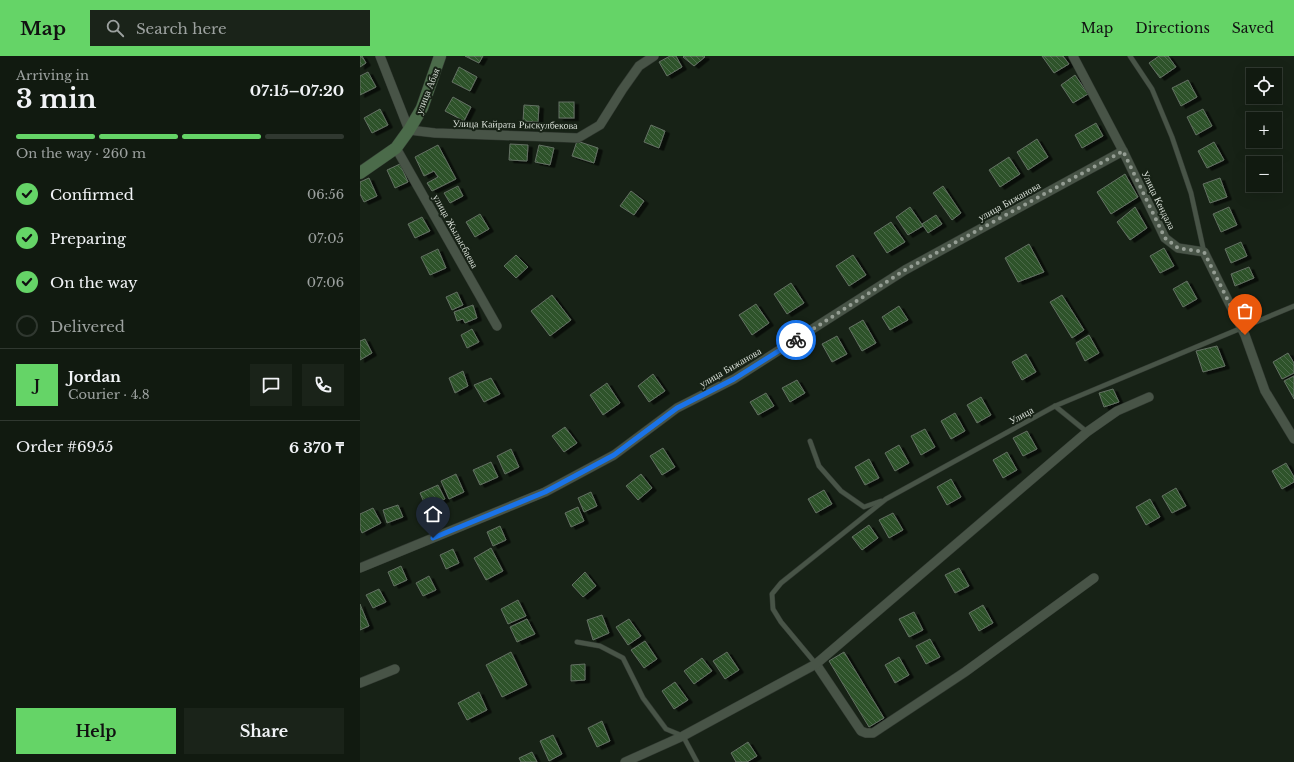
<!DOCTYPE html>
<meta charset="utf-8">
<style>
:root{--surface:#111a10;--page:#1a2319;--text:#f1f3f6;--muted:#9ca19f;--line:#303830;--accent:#65d467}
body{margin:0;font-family:"Libre Baskerville",serif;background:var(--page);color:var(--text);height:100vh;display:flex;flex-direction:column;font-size:15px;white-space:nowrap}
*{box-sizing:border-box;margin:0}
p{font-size:13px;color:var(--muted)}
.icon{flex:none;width:22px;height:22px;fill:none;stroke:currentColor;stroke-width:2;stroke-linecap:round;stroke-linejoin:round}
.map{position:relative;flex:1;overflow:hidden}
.panel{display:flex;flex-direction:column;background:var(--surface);width:360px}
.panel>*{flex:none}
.controls{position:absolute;left:886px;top:12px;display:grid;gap:8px}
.controls a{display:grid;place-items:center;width:36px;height:36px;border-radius:0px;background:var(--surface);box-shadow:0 4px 16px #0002,0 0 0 1px var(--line);font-size:20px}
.pin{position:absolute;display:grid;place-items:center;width:34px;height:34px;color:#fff;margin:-41px -17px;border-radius:50% 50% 50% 0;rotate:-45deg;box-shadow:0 0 4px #0007}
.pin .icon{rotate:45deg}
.courier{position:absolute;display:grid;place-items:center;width:40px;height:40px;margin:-20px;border:3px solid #1a73e8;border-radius:50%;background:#fff;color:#222;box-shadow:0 1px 5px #0007}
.head em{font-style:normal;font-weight:700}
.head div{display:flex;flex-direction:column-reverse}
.head{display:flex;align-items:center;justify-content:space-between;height:68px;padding:0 16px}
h1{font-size:26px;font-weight:700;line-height:30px}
.bar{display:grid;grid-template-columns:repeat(4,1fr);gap:6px 4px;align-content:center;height:48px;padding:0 16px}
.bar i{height:5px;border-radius:3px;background:var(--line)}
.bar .active{background:var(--accent)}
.bar p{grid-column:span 4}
.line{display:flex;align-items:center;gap:10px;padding:0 16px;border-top:1px solid var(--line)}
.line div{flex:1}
.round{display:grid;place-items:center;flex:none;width:42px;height:42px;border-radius:0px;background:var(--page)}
ol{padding:0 16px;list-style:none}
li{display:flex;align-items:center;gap:12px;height:44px}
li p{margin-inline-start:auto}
li .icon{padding:4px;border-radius:50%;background:var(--accent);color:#111;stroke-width:4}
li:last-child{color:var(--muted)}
li i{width:22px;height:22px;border:2px solid var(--line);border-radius:50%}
.cta{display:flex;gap:8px;margin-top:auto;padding:8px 16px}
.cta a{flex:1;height:46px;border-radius:0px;background:var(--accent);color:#111;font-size:16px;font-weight:700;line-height:46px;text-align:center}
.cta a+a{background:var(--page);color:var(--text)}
header{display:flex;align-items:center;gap:24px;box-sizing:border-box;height:56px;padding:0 20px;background:var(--accent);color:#111}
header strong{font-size:19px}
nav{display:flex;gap:22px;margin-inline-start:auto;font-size:14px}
.search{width:280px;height:36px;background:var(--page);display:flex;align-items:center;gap:10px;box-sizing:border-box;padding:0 14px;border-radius:0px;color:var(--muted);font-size:15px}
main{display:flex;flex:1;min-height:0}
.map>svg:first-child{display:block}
.building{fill:url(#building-back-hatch);stroke:#647163;filter:url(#shadow)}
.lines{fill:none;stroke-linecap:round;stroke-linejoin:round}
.lane-casing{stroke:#323a32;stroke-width:5.5}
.street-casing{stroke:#323a32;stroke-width:10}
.secondary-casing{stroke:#323a32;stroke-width:13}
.lane{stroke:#485447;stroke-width:4.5}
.street{stroke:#485447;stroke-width:9}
.secondary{stroke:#4b6b4a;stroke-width:12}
.done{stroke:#949d93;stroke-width:4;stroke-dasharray:0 7.2}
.route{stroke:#1a73e8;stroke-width:5}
.labels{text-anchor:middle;stroke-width:4;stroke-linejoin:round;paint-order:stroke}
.street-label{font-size:10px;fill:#d8dfd7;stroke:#172216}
</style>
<header>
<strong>Map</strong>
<div class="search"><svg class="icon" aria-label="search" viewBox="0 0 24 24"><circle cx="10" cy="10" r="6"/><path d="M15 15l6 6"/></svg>Search here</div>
<nav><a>Map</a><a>Directions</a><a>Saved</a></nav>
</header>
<main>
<section class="panel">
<div class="head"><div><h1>3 min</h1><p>Arriving in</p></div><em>07:15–07:20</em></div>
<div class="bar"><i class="active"></i><i class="active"></i><i class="active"></i><i></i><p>On the way · 260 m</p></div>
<ol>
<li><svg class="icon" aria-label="check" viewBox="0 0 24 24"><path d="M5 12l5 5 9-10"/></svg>Confirmed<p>06:56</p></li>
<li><svg class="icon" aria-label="check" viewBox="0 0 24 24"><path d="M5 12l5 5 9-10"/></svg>Preparing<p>07:05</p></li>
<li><svg class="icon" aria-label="check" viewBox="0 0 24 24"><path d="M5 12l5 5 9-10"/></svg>On the way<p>07:06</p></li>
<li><i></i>Delivered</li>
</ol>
<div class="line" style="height:72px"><b class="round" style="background:var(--accent);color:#111">J</b><div><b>Jordan</b><p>Courier · 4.8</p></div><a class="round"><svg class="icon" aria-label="chat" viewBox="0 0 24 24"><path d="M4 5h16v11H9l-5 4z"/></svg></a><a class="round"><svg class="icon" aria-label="phone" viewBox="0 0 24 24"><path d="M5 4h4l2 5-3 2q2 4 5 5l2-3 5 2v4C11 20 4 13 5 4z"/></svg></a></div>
<div class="line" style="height:52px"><div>Order #6955</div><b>6 370 ₸</b></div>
<div class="cta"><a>Help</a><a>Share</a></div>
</section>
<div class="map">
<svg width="934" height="706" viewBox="0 0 934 706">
<defs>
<pattern id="building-back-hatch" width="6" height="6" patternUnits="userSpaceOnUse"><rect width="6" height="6" fill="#2d532c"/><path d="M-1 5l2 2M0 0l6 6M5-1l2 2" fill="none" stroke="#4b6b4a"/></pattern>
<filter id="shadow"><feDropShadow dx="4.5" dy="2.5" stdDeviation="0" flood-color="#0009"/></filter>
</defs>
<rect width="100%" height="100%" fill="#172216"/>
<g class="building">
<path d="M0,0H2L6,7L0,11Z"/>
<path d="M105,0H123L119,7Z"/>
<path d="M310,0H316L322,11L307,20L299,6Z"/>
<path d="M324,0H344L345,1L334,10L323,1Z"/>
<path d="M682,0H703L709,8L694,17Z"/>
<path d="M799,0H808L816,11L800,22L789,7Z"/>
<path d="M99,11L117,21L110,35L92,26Z"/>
<path d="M8,16L16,31L0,39V20Z"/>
<path d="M715,19L728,38L713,47L701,29Z"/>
<path d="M828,24L837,41L821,50L812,32Z"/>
<path d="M93,41L111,51L104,65L85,55Z"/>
<rect x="199" y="46" width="15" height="16"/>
<path d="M164,49L179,50L178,66L163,65Z"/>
<path d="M20,53L28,69L12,77L4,62Z"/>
<path d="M843,53L852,70L836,79L827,61Z"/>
<path d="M736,67L743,80L722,92L715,79Z"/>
<path d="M291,69L305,75L299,92L284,86Z"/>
<path d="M677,83L688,101L668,114L657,96Z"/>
<path d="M217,85L238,92L234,107L212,100Z"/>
<path d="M854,86L864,104L847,112L838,95Z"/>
<path d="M150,88L168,89L167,105L149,104Z"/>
<path d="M78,89L96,123L72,135L67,127L78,121L74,115L64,120L55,101Z"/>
<path d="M179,89L194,92L190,109L175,106Z"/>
<path d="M649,101L660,118L640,131L629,114Z"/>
<path d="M40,108L48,126L35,132L27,114Z"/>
<path d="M765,118L778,141L751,158L737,136Z"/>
<path d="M9,122L17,140L4,146L0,138V126Z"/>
<path d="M860,122L867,141L850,147L843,128Z"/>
<path d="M98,130L103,140L90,147L84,137Z"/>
<path d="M583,130L601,157L592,164L573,137Z"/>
<path d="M271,135L284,145L274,159L260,150Z"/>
<path d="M550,151L563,170L548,179L536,161Z"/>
<path d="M775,151L787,172L770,184L757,166Z"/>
<path d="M869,151L877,169L861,176L853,158Z"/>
<path d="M120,158L129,173L115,181L106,166Z"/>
<path d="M576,159L582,168L568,177L562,168Z"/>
<path d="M62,161L70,175L55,182L48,168Z"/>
<path d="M531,166L545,186L527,197L514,177Z"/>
<path d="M881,186L887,200L871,207L865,193Z"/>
<path d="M669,188L684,216L658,226L645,202Z"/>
<path d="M804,192L814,210L800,217L790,200Z"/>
<path d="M78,193L86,212L70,219L61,201Z"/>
<path d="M156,199L168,211L156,222L144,210Z"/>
<path d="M493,199L506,219L489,230L476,210Z"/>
<path d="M889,211L894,222L875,230L871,218Z"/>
<path d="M827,225L837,243L823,251L813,233Z"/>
<path d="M431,227L444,247L427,258L414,238Z"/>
<path d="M97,236L103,249L92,254L86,241Z"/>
<path d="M192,239L211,264L190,280L171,255Z"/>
<path d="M702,239L724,274L712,282L690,246Z"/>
<path d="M396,248L409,267L392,279L379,259Z"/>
<path d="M113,249L117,262L105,267L103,263L97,265L94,256Z"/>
<path d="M539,250L548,264L530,274L522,261Z"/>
<path d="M503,264L516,287L502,295L489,272Z"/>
<path d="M112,273L119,286L107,292L101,279Z"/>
<path d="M729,279L739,297L725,305L716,287Z"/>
<path d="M477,280L487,298L472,306L462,288Z"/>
<path d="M5,283L12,297L0,304V285Z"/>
<path d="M857,290L865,310L843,316L836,295Z"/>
<path d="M928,297L934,307V317L922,323L913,306Z"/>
<path d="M666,298L676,316L662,324L652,306Z"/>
<path d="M103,315L108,330L95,337L89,322Z"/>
<path d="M293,318L305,335L289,346L278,330Z"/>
<path d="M934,320V343L924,325Z"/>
<path d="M131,322L140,338L124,346L114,329Z"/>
<path d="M437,324L445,337L430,346L422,332Z"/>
<path d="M247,327L260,347L243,359L230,339Z"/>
<path d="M753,333L759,346L744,351L739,337Z"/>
<path d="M406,337L414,350L398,359L390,346Z"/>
<path d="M621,341L631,359L617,367L607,349Z"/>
<path d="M595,357L605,375L591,383L581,365Z"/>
<path d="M205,371L217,387L204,396L192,380Z"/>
<path d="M565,373L575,391L561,399L551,380Z"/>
<path d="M667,375L677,393L663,400L653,382Z"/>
<path d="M539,389L549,407L535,415L525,397Z"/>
<path d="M303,392L315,411L302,419L290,400Z"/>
<path d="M151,393L159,411L145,418L137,400Z"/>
<path d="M647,396L657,414L643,422L633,404Z"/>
<path d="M509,403L519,422L505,429L495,411Z"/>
<path d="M131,406L138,421L120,429L113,414Z"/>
<path d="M926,407L934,421V426L922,433L912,415Z"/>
<path d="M96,418L104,436L89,443L81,425Z"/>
<path d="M281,418L292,432L278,444L266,430Z"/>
<path d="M591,423L601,441L587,449L577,431Z"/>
<path d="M78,429L85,443L66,451L60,437Z"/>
<path d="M816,432L826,450L812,457L802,440Z"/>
<path d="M464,434L472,448L456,457L448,443Z"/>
<path d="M231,436L237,450L224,456L218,442Z"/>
<path d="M790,443L800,461L786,469L776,451Z"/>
<path d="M38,449L43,461L27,467L23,454Z"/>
<path d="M218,451L224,465L211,471L205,457Z"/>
<path d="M13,452L21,467L2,477L0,472V458Z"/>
<path d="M533,457L543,474L529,482L519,464Z"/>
<path d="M509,469L518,482L502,494L492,481Z"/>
<path d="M140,470L146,484L133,490L127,476Z"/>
<path d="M131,492L143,515L126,524L114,502Z"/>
<path d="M93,493L99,507L86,513L80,499Z"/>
<path d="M41,510L47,524L34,530L28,516Z"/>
<path d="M599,512L609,530L595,537L585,519Z"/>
<path d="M225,516L236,530L223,541L212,529Z"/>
<path d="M69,520L76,534L63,540L56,527Z"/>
<path d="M19,533L26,546L13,552L6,539Z"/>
<path d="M158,544L166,560L148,568L141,553Z"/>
<path d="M0,548L9,570L0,574Z"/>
<path d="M623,549L633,567L619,575L609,557Z"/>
<path d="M554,556L563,574L549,581L539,563Z"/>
<path d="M242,559L249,577L233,584L227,564Z"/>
<path d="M167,563L175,578L157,586L150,571Z"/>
<path d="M269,563L281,580L268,589L256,571Z"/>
<path d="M570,583L580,601L566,608L556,590Z"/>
<path d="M285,585L297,603L284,612L271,594Z"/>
<path d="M151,596L167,629L142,641L126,609Z"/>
<path d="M367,596L379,614L365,623L353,605Z"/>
<path d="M484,596L524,662L509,671L469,605Z"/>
<path d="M539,601L549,619L535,627L525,609Z"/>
<path d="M342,602L352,615L334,628L324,615Z"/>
<path d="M225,608V624L211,625V609Z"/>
<path d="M315,626L328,644L314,653L302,635Z"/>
<path d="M119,636L127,654L107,664L98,647Z"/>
<path d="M242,665L250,685L237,691L228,672Z"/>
<path d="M193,679L202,698L189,705L180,685Z"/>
<path d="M388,686L397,700L387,706H376L371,697Z"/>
<path d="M172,696L177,706H161L159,702Z"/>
</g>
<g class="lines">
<defs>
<g id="lane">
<path d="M770,0L792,33L812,81L831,137L844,196"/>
<path d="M695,350L727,376"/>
<path d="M450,385L459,410L481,435L504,451L521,445"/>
<path d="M217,586L240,590L263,602L283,642L306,673L323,680L337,706"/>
<path d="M456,608L421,566L413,553L412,538L421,527L526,443L695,350L934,250"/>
</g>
<g id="street">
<path d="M20,0L49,74L75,77L218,82L240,69L262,34L279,10L294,0"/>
<path d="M713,0L763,95L805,182L818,192L844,196L885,279L905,335L934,383"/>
<path d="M36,92L137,270"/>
<path d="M0,512L185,436L254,399L317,352L374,323L545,214L763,95"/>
<path d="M456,608L501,675L506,677H513L605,616L734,522"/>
<path d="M0,627L35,613"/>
<path d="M265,706L323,680L456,608L727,376L757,355L789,341"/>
</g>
<path id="secondary" d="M0,117L36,92L49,74L62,52L80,0"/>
</defs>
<use href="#lane" class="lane-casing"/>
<use href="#street" class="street-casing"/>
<use href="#secondary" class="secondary-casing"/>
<use href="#lane" class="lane"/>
<use href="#street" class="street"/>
<use href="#secondary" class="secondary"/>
</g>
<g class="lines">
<path class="done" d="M436,284L545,214L763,95L805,182L818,192L844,196L885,279"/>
<path class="route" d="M73,482L185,436L254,399L317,352L374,323L436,284"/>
</g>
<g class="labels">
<g class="street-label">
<text transform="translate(67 35) rotate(-68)" y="4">улица Абая</text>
<text transform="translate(155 68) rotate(1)" y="4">Улица Кайрата Рыскулбекова</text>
<text transform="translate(799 144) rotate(64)" y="4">Улица Кендала</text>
<text transform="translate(649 145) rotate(-29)" y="4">улица Бижанова</text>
<text transform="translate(96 175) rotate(61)" y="4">улица Жылысбаева</text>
<text transform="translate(370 311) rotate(-30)" y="4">улица Бижанова</text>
<text transform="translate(661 359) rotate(-29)" y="4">Улица</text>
</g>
</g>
</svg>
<div class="controls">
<a><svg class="icon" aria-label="locate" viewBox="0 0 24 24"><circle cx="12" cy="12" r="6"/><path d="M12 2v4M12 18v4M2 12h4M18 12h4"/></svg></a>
<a>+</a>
<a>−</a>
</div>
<div class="pin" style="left:885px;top:279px;background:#ea580c"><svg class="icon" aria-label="bag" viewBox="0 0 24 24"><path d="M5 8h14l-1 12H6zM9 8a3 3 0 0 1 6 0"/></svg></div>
<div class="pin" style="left:73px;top:482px;background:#1f2937"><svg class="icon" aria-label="home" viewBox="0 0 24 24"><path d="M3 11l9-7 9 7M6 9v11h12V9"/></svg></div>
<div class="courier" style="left:436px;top:284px"><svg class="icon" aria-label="bike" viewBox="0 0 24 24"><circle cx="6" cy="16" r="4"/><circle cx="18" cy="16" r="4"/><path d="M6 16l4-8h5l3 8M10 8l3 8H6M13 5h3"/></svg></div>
</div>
</main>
